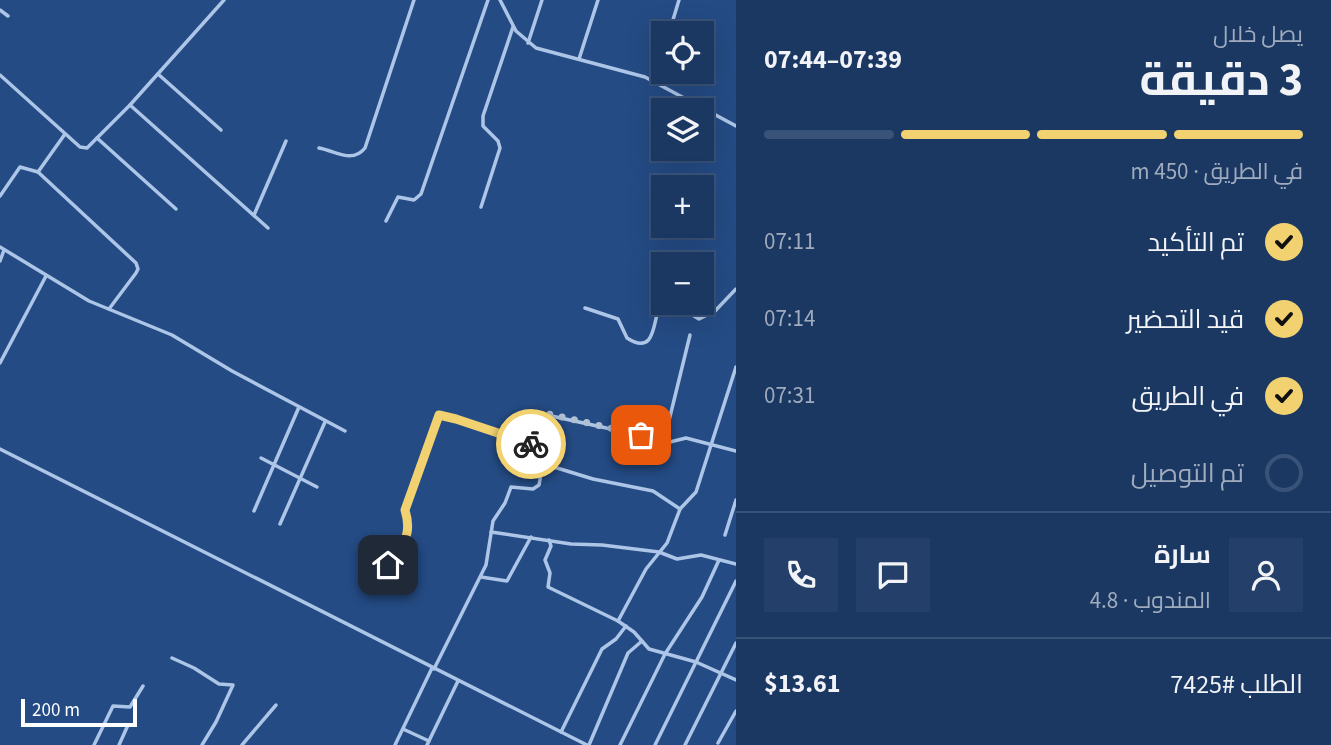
<!DOCTYPE html>
<html lang="ar">
<meta charset="utf-8">
<style>
:root{--surface:#1b3863;--page:#243f69;--text:#f1f3f6;--muted:#a0acbe;--line:#395278;--accent:#f2d171}
body{margin:0;font-family:"Source Sans 3",Cairo,sans-serif;background:var(--page);color:var(--text);direction:rtl;height:100vh;display:flex;flex-direction:column;font-size:26px;white-space:nowrap}
*{box-sizing:border-box;margin:0}
p{font-size:23px;color:var(--muted)}
.icon{flex:none;width:38px;height:38px;fill:none;stroke:currentColor;stroke-width:2;stroke-linecap:round;stroke-linejoin:round}
.map{position:relative;flex:1;overflow:hidden;direction:ltr}
.panel{display:flex;flex-direction:column;background:var(--surface);width:595px}
.panel>*{flex:none}
.buttons{position:absolute;left:651px;top:21px;display:grid;gap:14px}
.buttons a{display:grid;place-items:center;width:63px;height:63px;border-radius:0px;background:var(--surface);box-shadow:0 7px 28px #0002,0 0 0 2px var(--line);font-size:35px}
.scale{position:absolute;left:21px;bottom:18px;width:116px;box-sizing:border-box;padding-left:7px;border:4px solid #fff;border-top:0;font-size:19px;line-height:24px;white-space:nowrap;color:#fff;-webkit-text-stroke:5px #244b84;paint-order:stroke}
.pin{position:absolute;display:grid;place-items:center;width:60px;height:60px;color:#fff;margin:-30px;border-radius:14px;box-shadow:0 4px 10px #0006}
.courier{position:absolute;display:grid;place-items:center;width:70px;height:70px;margin:-35px;border:5px solid #f2d171;border-radius:50%;background:#fff;color:#222;box-shadow:0 2px 9px #0007}
.head em{font-style:normal;font-weight:700}
.head div{display:flex;flex-direction:column-reverse}
.head{display:flex;align-items:center;justify-content:space-between;height:119px;padding:0 28px}
h1{font-size:46px;font-weight:700;line-height:52px}
.bar{display:grid;grid-template-columns:repeat(4,1fr);gap:10px 7px;align-content:center;height:84px;padding:0 28px}
.bar i{height:9px;border-radius:5px;background:var(--line)}
.bar .on{background:var(--accent)}
.bar p{grid-column:span 4}
.line{display:flex;align-items:center;gap:18px;padding:0 28px;border-top:2px solid var(--line)}
.line div{flex:1}
.round{display:grid;place-items:center;flex:none;width:74px;height:74px;border-radius:0px;background:var(--page)}
ol{padding:0 28px;list-style:none}
li{display:flex;align-items:center;gap:21px;height:77px}
li p{margin-inline-start:auto}
li .icon{padding:7px;border-radius:50%;background:var(--accent);color:#111;stroke-width:4}
li:last-child{color:var(--muted)}
li i{width:38px;height:38px;border:4px solid var(--line);border-radius:50%}
main{display:flex;flex:1;min-height:0}
.map>svg:first-child{display:block}
.lines{fill:none;stroke-linecap:round;stroke-linejoin:round}
.minor{stroke:#adc6e8;stroke-width:3.5}
.done{stroke:#b2c0d4;stroke-width:7;stroke-dasharray:0 12.6}
.route{stroke:#f2d171;stroke-width:9}
</style>
<main>
<section class="panel">
<div class="head"><div><h1>3 دقيقة</h1><p>يصل خلال</p></div><em>07:39–07:44</em></div>
<div class="bar"><i class="on"></i><i class="on"></i><i class="on"></i><i></i><p>في الطريق · 450 m</p></div>
<ol>
<li><svg class="icon" aria-label="check" viewBox="0 0 24 24"><path d="M5 12l5 5 9-10"/></svg>تم التأكيد<p>07:11</p></li>
<li><svg class="icon" aria-label="check" viewBox="0 0 24 24"><path d="M5 12l5 5 9-10"/></svg>قيد التحضير<p>07:14</p></li>
<li><svg class="icon" aria-label="check" viewBox="0 0 24 24"><path d="M5 12l5 5 9-10"/></svg>في الطريق<p>07:31</p></li>
<li><i></i>تم التوصيل</li>
</ol>
<div class="line" style="height:126px"><a class="round"><svg class="icon" aria-label="person" viewBox="0 0 24 24"><circle cx="12" cy="8" r="4"/><path d="M4 21q1-7 8-7t8 7"/></svg></a><div><b>سارة</b><p>المندوب · 4.8</p></div><a class="round"><svg class="icon" aria-label="chat" viewBox="0 0 24 24"><path d="M4 5h16v11H9l-5 4z"/></svg></a><a class="round"><svg class="icon" aria-label="phone" viewBox="0 0 24 24"><path d="M5 4h4l2 5-3 2q2 4 5 5l2-3 5 2v4C11 20 4 13 5 4z"/></svg></a></div>
<div class="line" style="height:91px"><div>الطلب #7425</div><b>$13.61</b></div>
</section>
<div class="map">
<svg width="736" height="745" viewBox="0 0 736 745">
<rect width="100%" height="100%" fill="#244b84"/>
<g class="lines">
<g class="minor">
<path d="M500,0L516,31L536,48L645,77L736,126"/>
<path d="M0,10L8,16"/>
<path d="M669,33L679,0"/>
<path d="M528,43L542,0"/>
<path d="M579,59L598,0"/>
<path d="M158,74L221,130"/>
<path d="M0,75L80,147L87,148L130,105L224,0"/>
<path d="M654,81L663,51"/>
<path d="M130,105L268,228"/>
<path d="M97,138L176,209"/>
<path d="M319,148C336,151 352,164 365,148L414,0"/>
<path d="M38,172L65,134"/>
<path d="M0,196L20,167L38,172L136,263L138,269L136,273L109,309"/>
<path d="M481,207L500,148L498,141L483,126V116L513,27"/>
<path d="M254,215L286,141"/>
<path d="M386,221L398,197L414,200L421,194L488,0"/>
<path d="M0,247L89,301L172,335L232,371L345,431"/>
<path d="M0,261L4,250"/>
<path d="M585,308L618,319L627,338C655,356 653,324 659,307L677,306L699,319L715,311L736,289"/>
<path d="M0,363L46,276"/>
<path d="M736,367L696,492L680,509L667,543L646,569L618,621L634,632L649,649L696,662L736,680"/>
<path d="M664,441L690,335"/>
<path d="M0,449L587,745"/>
<path d="M261,458L317,487"/>
<path d="M544,464L593,479L653,491L680,509"/>
<path d="M254,511L299,407"/>
<path d="M280,524L325,422"/>
<path d="M491,532L571,544L602,545L659,552L677,559L701,555L736,564"/>
<path d="M725,535L736,500"/>
<path d="M549,540L551,546L545,560L550,573L548,587L618,621"/>
<path d="M374,561L388,565L395,563L409,529L406,507L439,415L456,419L533,444"/>
<path d="M481,577L507,581L531,537"/>
<path d="M172,658L194,668L219,684L233,685L216,722L202,745"/>
<path d="M434,669L486,565L493,521L505,503L511,487L533,489L539,485L545,452L533,444L547,415L670,442L686,438L736,451"/>
<path d="M403,729L429,741"/>
<path d="M561,732L602,649L616,639L626,626"/>
<path d="M718,743L736,711"/>
<path d="M94,745L113,706L130,707L143,686"/>
<path d="M119,745L128,725"/>
<path d="M242,745L276,705"/>
<path d="M395,745L432,668"/>
<path d="M427,745L458,681"/>
<path d="M589,745L628,653L642,641"/>
<path d="M620,745L665,654L702,597L719,560"/>
<path d="M655,745L736,581"/>
<path d="M685,745L736,643"/>
</g>
</g>
<g class="lines">
<path class="done" d="M531,444H533L544,417L549,414L641,435"/>
<path class="route" d="M388,565L395,563C404,541 412,533 405,510L439,415L456,419L531,444"/>
</g>
</svg>
<div class="buttons">
<a><svg class="icon" aria-label="locate" viewBox="0 0 24 24"><circle cx="12" cy="12" r="6"/><path d="M12 2v4M12 18v4M2 12h4M18 12h4"/></svg></a>
<a><svg class="icon" aria-label="layers" viewBox="0 0 24 24"><path d="M12 4l9 5-9 5-9-5zM3 14l9 5 9-5"/></svg></a>
<a>+</a>
<a>−</a>
</div>
<div class="scale">200 m</div>
<div class="pin" style="left:641px;top:435px;background:#ea580c"><svg class="icon" aria-label="bag" viewBox="0 0 24 24"><path d="M5 8h14l-1 12H6zM9 8a3 3 0 0 1 6 0"/></svg></div>
<div class="pin" style="left:388px;top:565px;background:#1f2937"><svg class="icon" aria-label="home" viewBox="0 0 24 24"><path d="M3 11l9-7 9 7M6 9v11h12V9"/></svg></div>
<div class="courier" style="left:531px;top:444px"><svg class="icon" aria-label="bike" viewBox="0 0 24 24"><circle cx="6" cy="16" r="4"/><circle cx="18" cy="16" r="4"/><path d="M6 16l4-8h5l3 8M10 8l3 8H6M13 5h3"/></svg></div>
</div>
</main>
